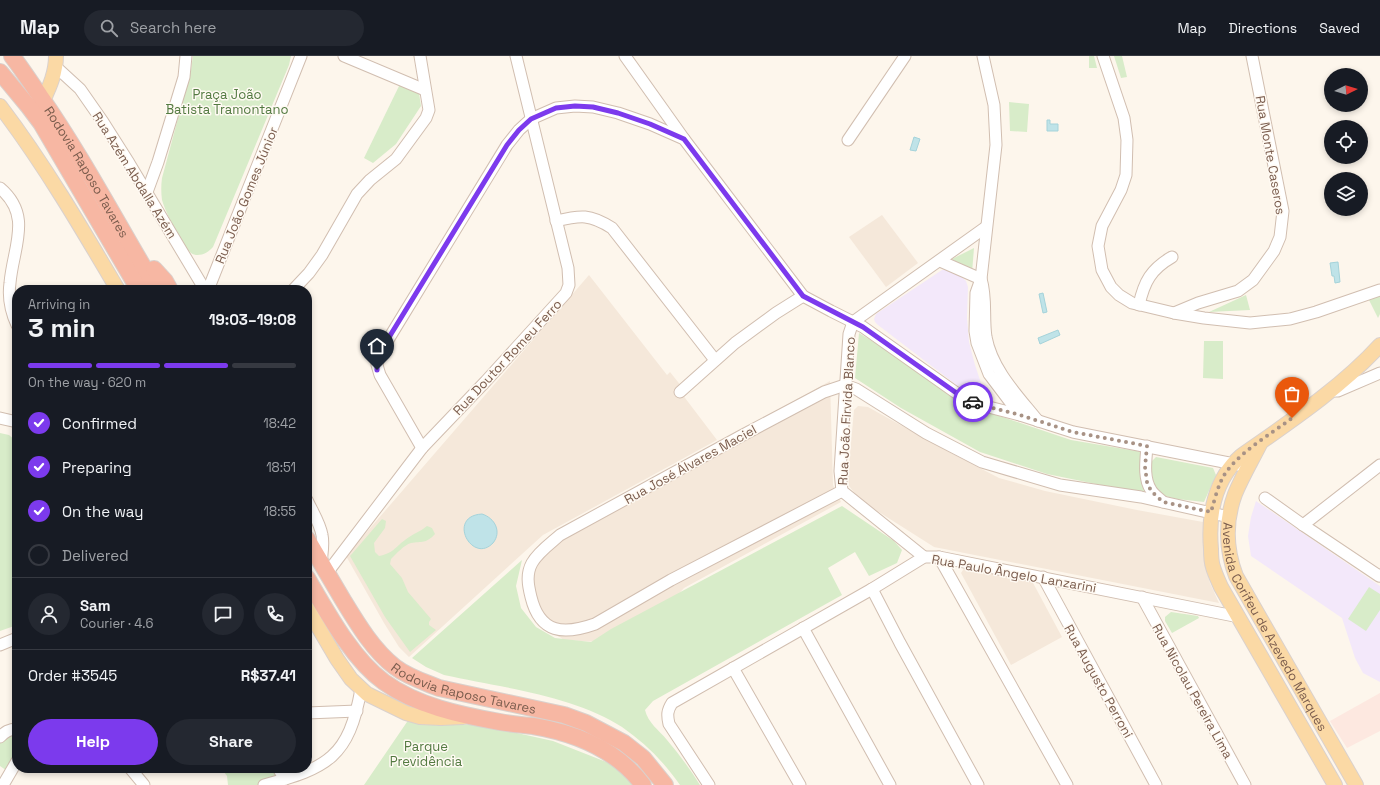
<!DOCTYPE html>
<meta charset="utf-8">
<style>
:root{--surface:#171b24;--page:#242831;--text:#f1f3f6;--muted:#9ea1a6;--line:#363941;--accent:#7c3aed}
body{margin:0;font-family:"Space Grotesk",sans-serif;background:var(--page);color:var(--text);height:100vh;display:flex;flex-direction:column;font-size:15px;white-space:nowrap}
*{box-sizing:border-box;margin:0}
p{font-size:13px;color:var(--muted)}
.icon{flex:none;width:22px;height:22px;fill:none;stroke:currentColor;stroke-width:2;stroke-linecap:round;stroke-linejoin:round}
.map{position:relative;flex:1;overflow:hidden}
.sheet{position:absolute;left:12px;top:229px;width:300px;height:488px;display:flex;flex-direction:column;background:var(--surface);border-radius:16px;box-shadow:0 2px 6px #0003}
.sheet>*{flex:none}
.needle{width:26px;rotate:85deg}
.tools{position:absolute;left:1324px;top:12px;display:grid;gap:8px}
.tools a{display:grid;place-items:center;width:44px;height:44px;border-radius:50%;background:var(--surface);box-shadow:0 2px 6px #0003;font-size:20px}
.pin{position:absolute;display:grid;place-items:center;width:34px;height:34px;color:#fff;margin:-41px -17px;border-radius:50% 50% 50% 0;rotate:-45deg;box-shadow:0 0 4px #0007}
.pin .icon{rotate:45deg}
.courier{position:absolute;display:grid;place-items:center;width:40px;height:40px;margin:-20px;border:3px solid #7c3aed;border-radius:50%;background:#fff;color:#222;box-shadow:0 1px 5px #0007}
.head em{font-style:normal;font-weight:800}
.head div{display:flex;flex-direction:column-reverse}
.head{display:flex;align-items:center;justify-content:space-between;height:68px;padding:0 16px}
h1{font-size:26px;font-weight:800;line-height:30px}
.bar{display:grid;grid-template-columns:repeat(4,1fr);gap:6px 4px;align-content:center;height:48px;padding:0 16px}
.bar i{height:5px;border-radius:3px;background:var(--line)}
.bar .current{background:var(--accent)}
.bar p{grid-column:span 4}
.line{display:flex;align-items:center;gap:10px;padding:0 16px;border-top:1px solid var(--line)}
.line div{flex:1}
.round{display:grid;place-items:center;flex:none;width:42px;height:42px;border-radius:21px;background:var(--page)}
ol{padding:0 16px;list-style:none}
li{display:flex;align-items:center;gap:12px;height:44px}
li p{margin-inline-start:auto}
li .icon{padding:4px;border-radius:50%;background:var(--accent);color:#fff;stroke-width:4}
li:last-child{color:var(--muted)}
li i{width:22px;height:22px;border:2px solid var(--line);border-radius:50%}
.action{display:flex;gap:8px;margin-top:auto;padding:8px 16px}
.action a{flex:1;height:46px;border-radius:24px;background:var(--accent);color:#fff;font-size:16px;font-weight:800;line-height:46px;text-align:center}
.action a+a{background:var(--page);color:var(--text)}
header{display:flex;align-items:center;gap:24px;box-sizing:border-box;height:56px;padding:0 20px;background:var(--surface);border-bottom:1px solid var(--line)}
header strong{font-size:19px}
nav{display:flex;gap:22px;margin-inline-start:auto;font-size:14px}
.search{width:280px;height:36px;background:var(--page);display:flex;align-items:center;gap:10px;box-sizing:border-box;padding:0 14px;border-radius:22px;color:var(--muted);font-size:15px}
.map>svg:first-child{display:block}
.residential{fill:#f5e8da}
.commercial{fill:#fde8e0}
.education{fill:#f3e8fa}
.green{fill:#d8ecc9}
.water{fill:#bfe3e8;stroke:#a5d3da}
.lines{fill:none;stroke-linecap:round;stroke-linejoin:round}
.minor-casing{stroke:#d1beb0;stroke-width:13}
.major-casing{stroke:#dad1cd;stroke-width:16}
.highway-casing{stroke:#dad1cd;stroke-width:18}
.minor{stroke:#fff;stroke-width:11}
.major{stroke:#fbd9a5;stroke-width:14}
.highway{stroke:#f7b7a3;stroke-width:16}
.done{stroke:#a89285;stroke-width:4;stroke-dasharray:0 7.2}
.route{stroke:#7c3aed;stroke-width:5}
.labels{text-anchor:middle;stroke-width:3;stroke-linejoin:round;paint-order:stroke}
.park-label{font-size:13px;fill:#537a41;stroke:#fffaf3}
.street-label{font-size:13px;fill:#7a5c4d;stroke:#fffaf3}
</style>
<header>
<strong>Map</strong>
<div class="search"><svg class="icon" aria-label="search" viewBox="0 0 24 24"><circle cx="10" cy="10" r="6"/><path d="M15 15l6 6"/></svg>Search here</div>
<nav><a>Map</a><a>Directions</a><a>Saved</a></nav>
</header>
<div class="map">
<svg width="1380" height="729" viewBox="0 0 1380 729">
<rect width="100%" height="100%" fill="#fdf6ec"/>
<g class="residential">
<path d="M882,159L918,207L886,231L849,181Z"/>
<path d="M589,219L667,319L670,316L682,331L679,334L717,384L543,479L409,601L399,591L384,567L346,500Z"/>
<path d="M830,325L833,429L841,446L684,532L673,544L599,586L564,584L533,562L524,529L557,476Z"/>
<path d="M858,350L868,351L949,396L999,422L1045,435L1137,454L1203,466L1204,505L1210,527L1219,547L934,491L860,444L849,430L848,420L854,354Z"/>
<path d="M965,511L1032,525L1062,581L1011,609L961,517Z"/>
</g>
<path class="commercial" d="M1380,637V675L1347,692L1330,665Z"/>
<g class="education">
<path d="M942,214H949L960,219L966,225L968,231L967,262L969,286L975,309L981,327L990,344L989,346L980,347L878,269L875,266L874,263L876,258Z"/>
<path d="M1256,445L1380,530V626L1363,617L1355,602L1342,562L1251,500L1248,480L1251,461Z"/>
</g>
<g class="green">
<path d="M193,0H291L289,9L213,191C208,197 198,202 191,197C182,190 165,155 162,144C161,137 161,129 162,122L191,14Z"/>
<path d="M1089,0H1094L1097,12H1089Z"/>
<path d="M1114,0H1122L1127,21L1121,22Z"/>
<path d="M400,28L419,37L421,50L396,88L373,107L364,102Z"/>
<path d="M1009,46L1029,48L1027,76L1010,75Z"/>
<path d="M974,192L972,217L952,203Z"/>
<path d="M1246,239L1250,254L1209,256Z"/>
<path d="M1380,240V258L1378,262L1369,244Z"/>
<path d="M859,277L916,312L976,352L1071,384L1142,396C1139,413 1140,422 1145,438L1047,418L980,396L901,352L855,322Z"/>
<path d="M1204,285H1223V323L1203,322Z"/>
<path d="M0,377L9,379L17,386V569L0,575Z"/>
<path d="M1156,401L1213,412L1216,419L1204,446L1177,443L1161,439L1153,427L1151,406Z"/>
<path d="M842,450L894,485L902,494L897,507L869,520L855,496L828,512L842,539L653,645L645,654C648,667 659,674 667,684C679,698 690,713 700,729H680C664,706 645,687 622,671C575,640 499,631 444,619L426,611L412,602L522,504L516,530L521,552L536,571L555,582L591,586L611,573Z"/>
<path d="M382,463L386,465L385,472L374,487L375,496L379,500C394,497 394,492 405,484C412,478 420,476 427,470L432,472L435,478C426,488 422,485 411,487C404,489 396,498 391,503L390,508L402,522L408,536L431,563L429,566V569L436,574L410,596L385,561L350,500Z"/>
<path d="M1369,531L1380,538V554L1366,575L1348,563Z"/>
<path d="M1171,556L1198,560L1199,562L1172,577L1165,565V561Z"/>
<path d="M409,663L445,668L481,669L553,685L619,711L633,729H364Z"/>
<path d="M17,675V705L10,717L0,710V683Z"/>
<path d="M221,712H278L285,723L264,729H228L227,720Z"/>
</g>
<g class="water">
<path d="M1047,64H1050V68H1058V75H1047Z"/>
<path d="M914,81L920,83L916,95L910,94Z"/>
<path d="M1338,206L1340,226L1335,227L1334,220H1332L1330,207Z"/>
<path d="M1043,237L1047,256L1043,257L1039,238Z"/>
<path d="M1058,274L1060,279L1040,288L1038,282Z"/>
<path d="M482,458C495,462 502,476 493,487C472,509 446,460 482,458Z"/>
</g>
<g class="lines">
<defs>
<g id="minor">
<path d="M344,0L425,34"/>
<path d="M625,0L684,83"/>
<path d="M983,0L994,49L996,89L981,223L976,237L975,275L977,287L989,318L1020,359"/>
<path d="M1103,0L1124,62L1127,84L1126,119L1121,134L1102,170L1098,190L1102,214L1111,231L1119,239L1132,247L1174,257L1204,262L1250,267L1290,263L1316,256L1380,234"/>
<path d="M56,11L80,33L103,66L129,107L205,234"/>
<path d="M848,84L905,0"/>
<path d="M0,132C33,160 13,191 10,227C8,241 11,256 17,269"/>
<path d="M147,136L158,106L184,21L186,0"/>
<path d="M556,165C581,159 590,158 612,172L715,304"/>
<path d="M940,205L981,223C987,242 983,262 986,281C992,314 1018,340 1038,365"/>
<path d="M208,234L301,0"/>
<path d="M293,234L309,217L322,199L357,138L370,124L396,103L426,62L429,54L420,0"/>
<path d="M1139,249C1144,226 1151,213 1172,201"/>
<path d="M1174,257L1198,247L1238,235L1253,224L1274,195L1280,181L1283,155L1252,0"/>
<path d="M1330,335H1338L1380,317"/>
<path d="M680,336L735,287L776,257L803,240"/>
<path d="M0,362L17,366"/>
<path d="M1147,390C1146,404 1143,422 1151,434C1154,439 1159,442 1163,446"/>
<path d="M422,392L380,319L377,309L380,297L507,89L519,74L531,63L556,52L575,50L593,51L618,57L650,68L684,83L803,240L831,255L863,271L955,336L981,349L1020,359L1073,376L1239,409"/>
<path d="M842,435L671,524L595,568C564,579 540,578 531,541C528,529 526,518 532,507C538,496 551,487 560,479L741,380L824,336L845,329L856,333L926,377L982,406L1060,429L1141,441L1229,461"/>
<path d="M1265,442L1303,469L1379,520L1380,519"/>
<path d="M307,444C312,455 320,467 322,479C324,488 322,498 321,507"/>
<path d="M1303,469L1380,409"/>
<path d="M924,501L842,435L840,415L849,278L853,266L986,171"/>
<path d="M939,501L1067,729"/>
<path d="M327,517L422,392L486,325L566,237L569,229L568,212L516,0"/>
<path d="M1043,521L1156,729"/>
<path d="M872,533L900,587L978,729"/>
<path d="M1142,541L1245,729"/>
<path d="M803,572L890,729"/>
<path d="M0,589L17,582"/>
<path d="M733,612L800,729"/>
<path d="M307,657L357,655"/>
<path d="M0,681C5,676 9,673 17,673"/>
<path d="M130,712L144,729"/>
<path d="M278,712L285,723"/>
<path d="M3,729L17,705"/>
<path d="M264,729C328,712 349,701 361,633"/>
<path d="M709,729L669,668C667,659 667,655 672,647L872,533L924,501H939L1239,561"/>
</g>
<g id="major">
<path d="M43,45C50,30 56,16 56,0"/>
<path d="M0,50C44,108 81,171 118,234"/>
<path id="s1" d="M1260,388C1252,404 1242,421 1235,438C1225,465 1226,494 1236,520L1356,729"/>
<path d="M307,552L337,603L351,623L367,638L406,657L420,661L441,662L463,661"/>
<path d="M1335,729L1221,531C1218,524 1215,518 1213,511C1211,505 1211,498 1211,493C1208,458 1215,423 1241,400C1288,367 1342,331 1380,289"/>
</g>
<g id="highway">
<path id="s2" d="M12,0C22,13 31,27 40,40C83,102 118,169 157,234"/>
<path d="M0,16L29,51L41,67L139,234"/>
<path d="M154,213L165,225L170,234"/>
<path id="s3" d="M307,483C319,503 331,524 343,544C357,567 373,594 395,611C408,621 424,626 439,632L564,659L586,667L624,687L643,702L665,729"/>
<path d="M307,522C327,556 352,603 384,626C417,650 460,659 500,666C511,668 522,669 533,670C575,677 617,694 643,729"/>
</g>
</defs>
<use href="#minor" class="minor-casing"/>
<use href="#major" class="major-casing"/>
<use href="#highway" class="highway-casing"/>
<use href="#minor" class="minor"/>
<use href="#major" class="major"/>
<use href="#highway" class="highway"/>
</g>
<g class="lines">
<path class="done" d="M973,346L981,349L1020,359L1073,376L1147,390L1145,411L1147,426L1151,435L1163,446L1211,456C1214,446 1217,433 1222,423C1234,399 1270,379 1292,362"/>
<path class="route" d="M377,314V304L380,296L507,89L519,74L531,63L556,52L575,50L593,51L618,57L650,68L684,83L803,240L863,271L955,336L973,346"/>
</g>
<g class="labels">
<g class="park-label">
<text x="227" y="43">Praça João<tspan x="227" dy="15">Batista Tramontano</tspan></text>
<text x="426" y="695">Parque<tspan x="426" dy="15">Previdência</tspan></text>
</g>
<g class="street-label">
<text transform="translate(1271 99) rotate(80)" y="5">Rua Monte Caseros</text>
<text dy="5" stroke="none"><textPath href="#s2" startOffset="138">Rodovia Raposo Tavares</textPath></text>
<text transform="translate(135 119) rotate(58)" y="5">Rua Azém Abdalla Azém</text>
<text transform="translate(246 139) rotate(-68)" y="5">Rua João Gomes Júnior</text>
<text transform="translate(507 301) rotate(-47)" y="5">Rua Doutor Romeu Ferro</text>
<text transform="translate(846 355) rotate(-87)" y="5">Rua João Firvida Blanco</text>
<text transform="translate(690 408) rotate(-29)" y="5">Rua José Álvares Maciel</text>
<text transform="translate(1014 517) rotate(10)" y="5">Rua Paulo Ângelo Lanzarini</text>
<text dy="5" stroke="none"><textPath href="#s1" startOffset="201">Avenida Corifeu de Azevedo Marques</textPath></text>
<text transform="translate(1099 625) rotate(61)" y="5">Rua Augusto Perroni</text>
<text dy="5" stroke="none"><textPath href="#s3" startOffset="229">Rodovia Raposo Tavares</textPath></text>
<text transform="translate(1193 635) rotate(61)" y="5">Rua Nicolau Pereira Lima</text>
</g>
</g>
</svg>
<div class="tools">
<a><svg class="needle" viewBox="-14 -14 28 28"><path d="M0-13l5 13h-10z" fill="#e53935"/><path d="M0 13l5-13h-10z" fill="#9ea1a6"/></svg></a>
<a><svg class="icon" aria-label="locate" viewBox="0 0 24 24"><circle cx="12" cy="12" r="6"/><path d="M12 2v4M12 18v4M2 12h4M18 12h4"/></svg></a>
<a><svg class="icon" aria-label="layers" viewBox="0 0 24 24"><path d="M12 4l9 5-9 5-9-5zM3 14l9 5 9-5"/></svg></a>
</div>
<div class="pin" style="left:1292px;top:362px;background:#ea580c"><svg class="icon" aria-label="bag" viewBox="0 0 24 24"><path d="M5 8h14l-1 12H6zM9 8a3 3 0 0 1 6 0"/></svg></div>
<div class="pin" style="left:377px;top:314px;background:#1f2937"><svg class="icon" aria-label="home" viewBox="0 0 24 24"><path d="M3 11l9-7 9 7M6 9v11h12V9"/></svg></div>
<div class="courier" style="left:973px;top:346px"><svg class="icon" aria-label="car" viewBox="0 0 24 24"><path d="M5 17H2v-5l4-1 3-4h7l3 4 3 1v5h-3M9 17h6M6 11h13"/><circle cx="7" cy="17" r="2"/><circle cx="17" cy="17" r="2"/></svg></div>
<section class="sheet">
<div class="head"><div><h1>3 min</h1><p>Arriving in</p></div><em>19:03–19:08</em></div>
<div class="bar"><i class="current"></i><i class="current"></i><i class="current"></i><i></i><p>On the way · 620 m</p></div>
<ol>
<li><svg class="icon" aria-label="check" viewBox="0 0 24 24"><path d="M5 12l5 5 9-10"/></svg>Confirmed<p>18:42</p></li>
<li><svg class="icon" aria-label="check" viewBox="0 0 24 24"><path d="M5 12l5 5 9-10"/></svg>Preparing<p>18:51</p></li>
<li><svg class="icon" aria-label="check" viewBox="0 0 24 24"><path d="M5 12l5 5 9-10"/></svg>On the way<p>18:55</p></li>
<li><i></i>Delivered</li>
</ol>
<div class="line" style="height:72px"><a class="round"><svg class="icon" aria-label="person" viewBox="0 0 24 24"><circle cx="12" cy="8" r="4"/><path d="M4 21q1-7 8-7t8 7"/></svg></a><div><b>Sam</b><p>Courier · 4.6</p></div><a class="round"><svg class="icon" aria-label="chat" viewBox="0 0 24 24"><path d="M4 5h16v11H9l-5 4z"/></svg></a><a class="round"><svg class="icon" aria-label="phone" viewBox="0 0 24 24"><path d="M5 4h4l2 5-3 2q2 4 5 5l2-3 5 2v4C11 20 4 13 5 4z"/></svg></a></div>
<div class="line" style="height:52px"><div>Order #3545</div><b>R$37.41</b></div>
<div class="action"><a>Help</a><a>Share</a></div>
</section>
</div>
